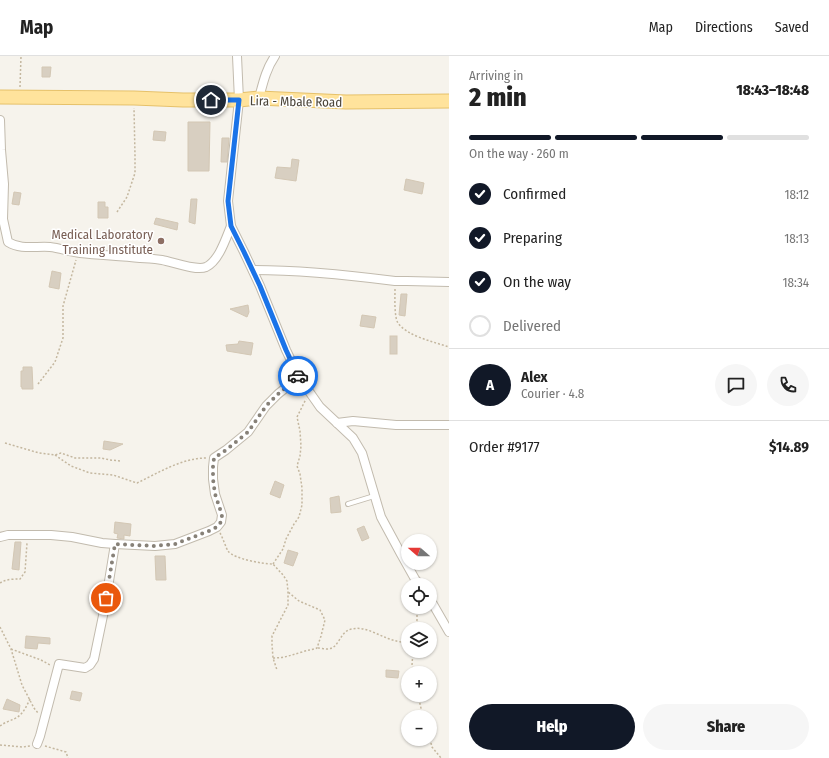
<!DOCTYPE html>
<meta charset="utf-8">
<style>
:root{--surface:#fff;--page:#f6f6f6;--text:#222;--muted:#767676;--line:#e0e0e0;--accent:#111827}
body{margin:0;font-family:"Fira Sans Condensed",sans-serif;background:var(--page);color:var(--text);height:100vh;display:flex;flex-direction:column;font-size:15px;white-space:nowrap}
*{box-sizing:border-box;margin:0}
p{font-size:13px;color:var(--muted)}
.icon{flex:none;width:22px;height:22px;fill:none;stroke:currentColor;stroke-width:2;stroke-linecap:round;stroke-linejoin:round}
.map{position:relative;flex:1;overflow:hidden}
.sheet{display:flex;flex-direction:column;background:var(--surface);width:380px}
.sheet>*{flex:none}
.needle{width:26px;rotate:290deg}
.buttons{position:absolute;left:401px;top:478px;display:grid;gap:8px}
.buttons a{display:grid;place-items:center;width:36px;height:36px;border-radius:50%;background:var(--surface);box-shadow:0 1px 3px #0004;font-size:20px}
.pin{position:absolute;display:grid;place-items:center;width:34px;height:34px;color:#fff;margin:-17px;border:2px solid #fff;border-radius:50%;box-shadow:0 1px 4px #0007}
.courier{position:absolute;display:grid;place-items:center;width:40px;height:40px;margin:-20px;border:3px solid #1a73e8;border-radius:50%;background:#fff;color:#222;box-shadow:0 1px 5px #0007}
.headline em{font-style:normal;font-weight:800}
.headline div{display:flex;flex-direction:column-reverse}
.headline{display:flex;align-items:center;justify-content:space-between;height:68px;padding:0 20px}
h1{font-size:26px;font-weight:800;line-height:30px}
.bar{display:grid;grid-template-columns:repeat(4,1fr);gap:6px 4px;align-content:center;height:48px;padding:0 20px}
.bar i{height:5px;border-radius:3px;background:var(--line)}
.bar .active{background:var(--accent)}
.bar p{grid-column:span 4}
.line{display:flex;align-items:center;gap:10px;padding:0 20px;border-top:1px solid var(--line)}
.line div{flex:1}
.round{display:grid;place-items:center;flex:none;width:42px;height:42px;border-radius:21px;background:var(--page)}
ol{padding:0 20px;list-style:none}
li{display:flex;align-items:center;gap:12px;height:44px}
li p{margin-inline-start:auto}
li .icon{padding:4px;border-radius:50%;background:var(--accent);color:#fff;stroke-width:4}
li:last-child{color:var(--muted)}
li i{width:22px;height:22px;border:2px solid var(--line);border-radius:50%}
.primary-button{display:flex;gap:8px;margin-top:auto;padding:8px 20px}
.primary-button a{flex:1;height:46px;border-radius:24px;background:var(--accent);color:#fff;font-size:16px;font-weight:800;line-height:46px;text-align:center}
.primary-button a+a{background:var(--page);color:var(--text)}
header{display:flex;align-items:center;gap:24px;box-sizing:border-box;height:56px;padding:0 20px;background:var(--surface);border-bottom:1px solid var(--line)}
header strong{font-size:19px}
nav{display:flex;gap:22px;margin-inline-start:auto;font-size:14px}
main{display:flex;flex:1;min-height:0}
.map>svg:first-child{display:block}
.building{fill:#d8cfc1;stroke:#d3c7b4}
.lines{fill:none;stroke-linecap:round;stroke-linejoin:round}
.service-casing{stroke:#c2bbae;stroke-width:6}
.minor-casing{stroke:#c2bbae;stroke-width:10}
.primary-casing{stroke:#e6c16a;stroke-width:15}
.path{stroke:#c4b79f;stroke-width:1.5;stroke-dasharray:2 2;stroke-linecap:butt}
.service{stroke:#fff;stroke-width:4}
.minor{stroke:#fff;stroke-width:8}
.primary{stroke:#ffe39c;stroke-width:13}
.done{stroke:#878178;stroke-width:4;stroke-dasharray:0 7.2}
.route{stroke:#1a73e8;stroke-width:5}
.education-dot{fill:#8d6e63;stroke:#fff;stroke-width:1.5}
.labels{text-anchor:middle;stroke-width:3;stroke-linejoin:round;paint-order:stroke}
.street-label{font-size:13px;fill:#4b4439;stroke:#fff}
.education-label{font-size:13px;fill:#785e54;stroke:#fff;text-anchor:end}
</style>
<header>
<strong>Map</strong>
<nav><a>Map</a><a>Directions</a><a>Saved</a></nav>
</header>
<main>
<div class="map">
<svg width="449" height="702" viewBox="0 0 449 702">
<rect width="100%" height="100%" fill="#f6f3ec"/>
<g class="building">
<path d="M42,11H51L50,21H42Z"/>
<path d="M188,66H210L209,115H188Z"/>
<path d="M154,75L166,76L165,85L153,84Z"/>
<path d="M222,82H229L227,106H221Z"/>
<path d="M292,103L299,104L296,125L275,122L277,111L291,112Z"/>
<path d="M406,123L424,127L422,138L404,134Z"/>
<path d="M14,136L21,137L19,149L12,148Z"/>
<path d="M191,143H197L195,168L189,166Z"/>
<path d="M98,146H105V151H108V162H98Z"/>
<path d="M156,162L178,167L177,174L154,168Z"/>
<path d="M52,215L61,217L59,233L49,231Z"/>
<path d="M401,238H407L405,260L399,259Z"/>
<path d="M248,249L249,256L247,261L230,253Z"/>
<path d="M362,259L376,261L374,272L360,270Z"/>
<rect x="390" y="280" width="7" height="18"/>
<path d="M239,285L253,287L251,299L227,295L226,289L238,288Z"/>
<path d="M23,311H32L33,333H22V331H21V315H23Z"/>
<path d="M104,385L123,388L110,394L103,393Z"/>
<path d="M275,425L284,429L280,442L270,438Z"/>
<path d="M339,440L341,456L331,457L330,442Z"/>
<path d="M115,466L131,468L130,480L124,479V483L117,482L118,478L114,477Z"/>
<path d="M364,470L369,482L362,485L357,473Z"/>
<path d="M15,486H21L19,514L12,513Z"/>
<path d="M288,494L298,497L293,510L284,507Z"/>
<path d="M155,500H165L166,524H156Z"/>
<path d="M26,580L50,582V588L38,587L37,593L25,592Z"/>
<path d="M386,614L399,615L398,622L386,621Z"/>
<path d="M72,635L82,637L80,645L70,643Z"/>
<path d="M7,643L20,649L19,656L3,653Z"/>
</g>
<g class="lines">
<defs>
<path id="service" d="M348,448L374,440"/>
<g id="minor">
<path d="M237,0L239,44L228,145L231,170L244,196L260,230L286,294L299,321L320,351L353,382L362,397L381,461L401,498L415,523L420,529"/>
<path d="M259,42C263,27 266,13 275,0"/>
<path d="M0,64L1,94L4,128L3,163L8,186C21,194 35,190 50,191C60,192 70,196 80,197C100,199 120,200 140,202C147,202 155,203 162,204C173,206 196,215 206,211C219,205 226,182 231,170"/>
<path d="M253,214C301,214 348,219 395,225H407L449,226"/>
<path d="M337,367L353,365L396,369H449"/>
<path d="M0,481L8,479H51L72,481L102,487L115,488"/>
<path d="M430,543L449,576"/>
<path d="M37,688L40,680L59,608L85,612L90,609L94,603L105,550L115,488L155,490L175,488L209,475L217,471L221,466L222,459L215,438L213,423V411L214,402L226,394L248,376L266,350L278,338L299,321"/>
</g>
<path id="primary" d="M0,41L134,42L183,44H239L259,42L346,46L449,45"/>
</defs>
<use href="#service" class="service-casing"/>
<use href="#minor" class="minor-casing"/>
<use href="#primary" class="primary-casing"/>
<g class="path">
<path d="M20,31L21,0"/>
<path d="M117,156L127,141L135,117V100L134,52"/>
<path d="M395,233C395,241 394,261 398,267C407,280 434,286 449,291"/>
<path d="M38,328L55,306L63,282V250L76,204"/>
<path d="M5,387L39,397L55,399L61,397L75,402H101L110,404L121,405"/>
<path d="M55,399L71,410L90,417L113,419L137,427C158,417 182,402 206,402"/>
<path d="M220,477C223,482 226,492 228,495C234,503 263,508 273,508L283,519L287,525L288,536V549L272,580V588L273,602L277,614"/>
<path d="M273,508L283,493L286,483L294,468L299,461L302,449V432L300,418L297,410L300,400L301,390L300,375L297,361L306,343"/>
<path d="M0,527C6,523 14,523 20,523L25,516L27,487"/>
<path d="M0,571L11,593L22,629L34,652L38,657"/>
<path d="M416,573L417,564V551"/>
<path d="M318,592C321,592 324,593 327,593C340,593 339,575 352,573C364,570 376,578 387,582C394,585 401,586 408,587"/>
<path d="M11,593L41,604L50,609"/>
<path d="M413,595L412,609L414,617"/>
<path d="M273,602C284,602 292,599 302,596C307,594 312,594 317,592L321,580L325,564L320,554L299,545L288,536"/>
<path d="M418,639L423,661"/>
<path d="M0,670C5,666 10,665 14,663C23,659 26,651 30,643"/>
<path d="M430,683L432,691L441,702"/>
<path d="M0,689L23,691L30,690"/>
<path d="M45,690L66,696L68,702"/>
</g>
<use href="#service" class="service"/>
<use href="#minor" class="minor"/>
<use href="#primary" class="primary"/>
</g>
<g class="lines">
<path class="done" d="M106,542L115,488L154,490L175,488L209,475L217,471L221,466L222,459L215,438L213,423V410L214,402L226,394L248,376L266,350L278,338L299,321L298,320"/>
<path class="route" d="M211,44H239L228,145L231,170L244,196L260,230L286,294L298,320"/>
</g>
<circle class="education-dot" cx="161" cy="185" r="4"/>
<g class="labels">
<g class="street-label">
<text transform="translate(296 45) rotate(1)" y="5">Lira - Mbale Road</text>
</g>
<g class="education-label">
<text x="153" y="183">Medical Laboratory<tspan x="153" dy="15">Training Institute</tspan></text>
</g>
</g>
</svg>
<div class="buttons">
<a><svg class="needle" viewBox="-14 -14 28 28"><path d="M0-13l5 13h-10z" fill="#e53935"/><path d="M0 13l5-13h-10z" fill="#767676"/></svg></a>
<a><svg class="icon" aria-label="locate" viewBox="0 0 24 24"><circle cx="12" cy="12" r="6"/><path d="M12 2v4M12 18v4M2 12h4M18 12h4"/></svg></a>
<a><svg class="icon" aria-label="layers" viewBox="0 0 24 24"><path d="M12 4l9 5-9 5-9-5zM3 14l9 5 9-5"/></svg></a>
<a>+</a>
<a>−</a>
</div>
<div class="pin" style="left:106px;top:542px;background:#ea580c"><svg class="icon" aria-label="bag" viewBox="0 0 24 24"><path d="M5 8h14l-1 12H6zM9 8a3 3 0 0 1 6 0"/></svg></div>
<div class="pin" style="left:211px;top:44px;background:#1f2937"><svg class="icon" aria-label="home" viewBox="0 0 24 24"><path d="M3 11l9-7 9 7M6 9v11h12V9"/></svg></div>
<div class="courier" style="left:298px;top:320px"><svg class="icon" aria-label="car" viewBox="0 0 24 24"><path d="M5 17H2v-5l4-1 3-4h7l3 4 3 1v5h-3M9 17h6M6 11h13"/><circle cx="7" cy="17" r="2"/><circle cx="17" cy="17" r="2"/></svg></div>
</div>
<section class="sheet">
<div class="headline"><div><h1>2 min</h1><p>Arriving in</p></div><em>18:43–18:48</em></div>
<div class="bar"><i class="active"></i><i class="active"></i><i class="active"></i><i></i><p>On the way · 260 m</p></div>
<ol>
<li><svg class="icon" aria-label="check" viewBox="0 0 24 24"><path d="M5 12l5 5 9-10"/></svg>Confirmed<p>18:12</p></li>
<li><svg class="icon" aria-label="check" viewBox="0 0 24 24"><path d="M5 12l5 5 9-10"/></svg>Preparing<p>18:13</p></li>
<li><svg class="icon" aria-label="check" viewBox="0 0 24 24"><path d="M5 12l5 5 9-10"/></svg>On the way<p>18:34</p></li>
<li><i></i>Delivered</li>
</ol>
<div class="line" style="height:72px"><b class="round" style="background:var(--accent);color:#fff">A</b><div><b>Alex</b><p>Courier · 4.8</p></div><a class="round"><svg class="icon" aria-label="chat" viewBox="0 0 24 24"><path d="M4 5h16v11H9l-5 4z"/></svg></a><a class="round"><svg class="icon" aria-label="phone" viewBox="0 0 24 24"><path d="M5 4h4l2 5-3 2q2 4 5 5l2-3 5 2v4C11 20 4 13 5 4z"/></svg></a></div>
<div class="line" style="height:52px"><div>Order #9177</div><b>$14.89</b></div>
<div class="primary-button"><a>Help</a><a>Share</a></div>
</section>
</main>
